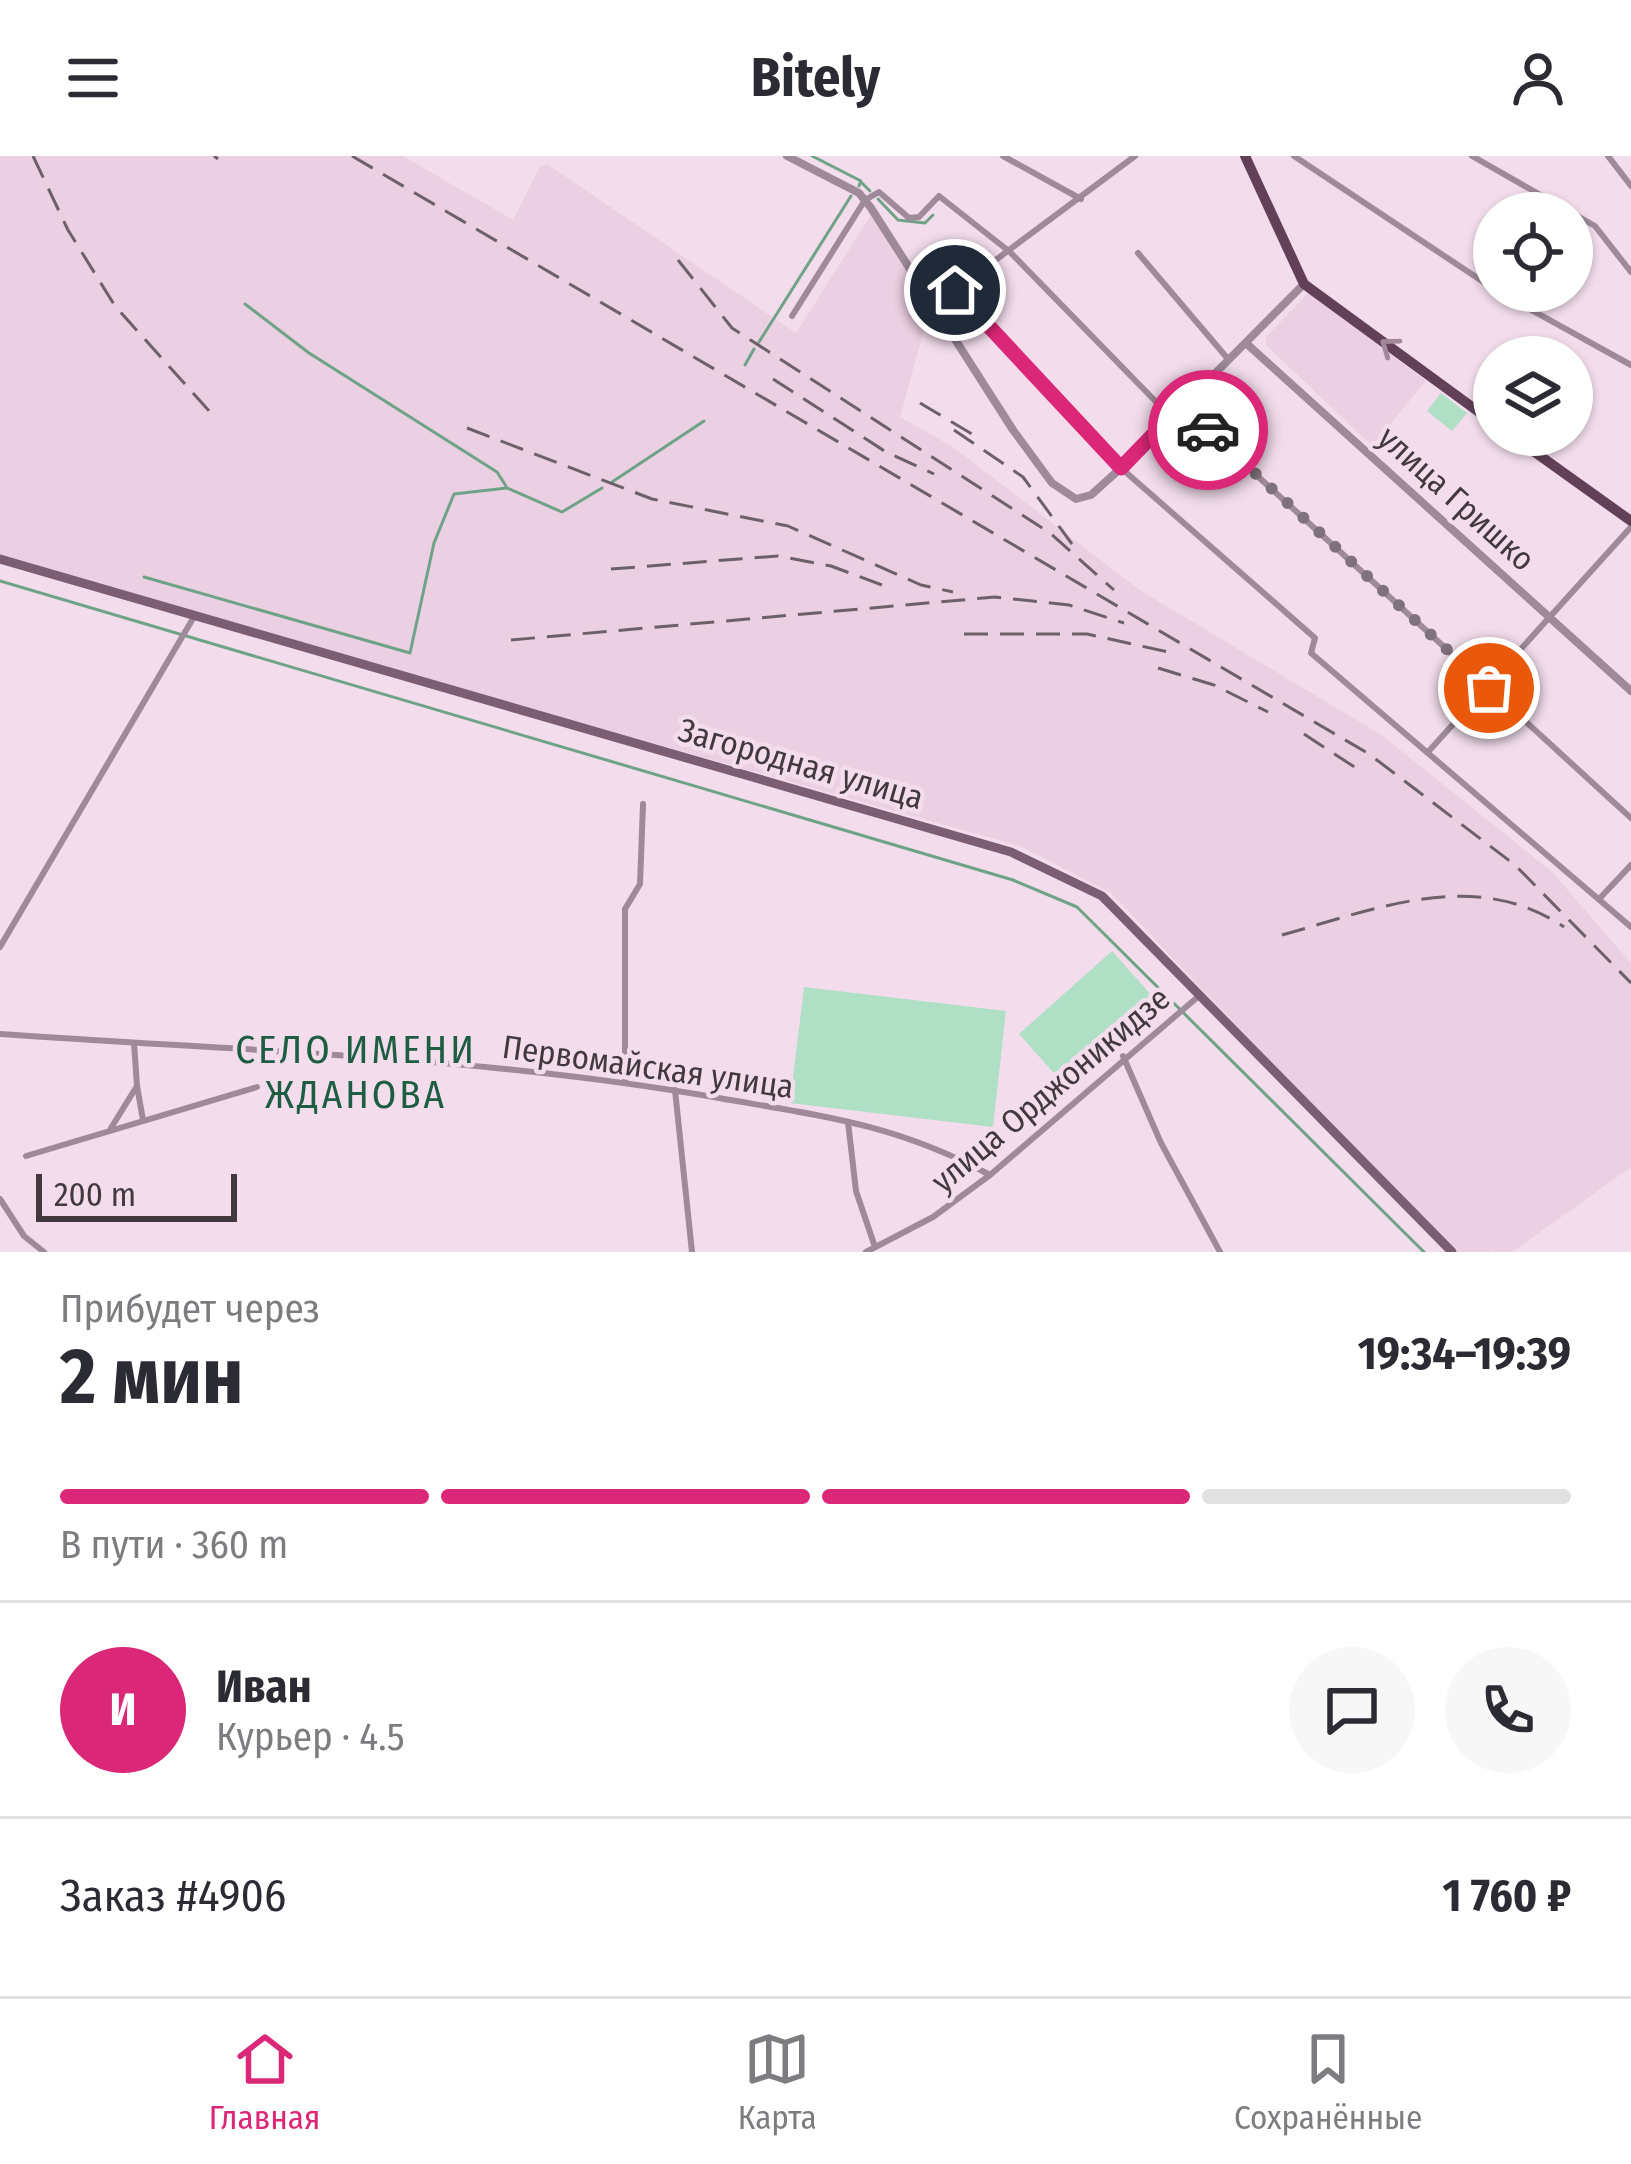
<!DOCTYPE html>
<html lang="ru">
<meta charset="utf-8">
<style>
:root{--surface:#fff;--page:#f7f7f7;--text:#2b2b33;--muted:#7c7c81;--line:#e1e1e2;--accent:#db2777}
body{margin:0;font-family:"Fira Sans Condensed",sans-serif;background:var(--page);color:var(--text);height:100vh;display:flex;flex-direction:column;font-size:45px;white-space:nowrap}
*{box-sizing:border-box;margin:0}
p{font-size:39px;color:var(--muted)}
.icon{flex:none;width:66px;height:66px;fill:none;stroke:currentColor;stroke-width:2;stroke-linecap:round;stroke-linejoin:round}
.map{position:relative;height:1096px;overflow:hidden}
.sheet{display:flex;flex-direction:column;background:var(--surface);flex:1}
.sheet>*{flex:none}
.controls{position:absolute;left:1473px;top:36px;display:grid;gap:24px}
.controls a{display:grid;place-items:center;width:120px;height:120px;border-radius:50%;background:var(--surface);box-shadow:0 3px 9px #0004;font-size:60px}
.scale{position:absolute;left:36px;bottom:30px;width:201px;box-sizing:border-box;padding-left:12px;border:6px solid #42393f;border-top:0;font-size:33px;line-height:42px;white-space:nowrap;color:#42393f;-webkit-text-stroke:9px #f3ddec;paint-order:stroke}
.pin{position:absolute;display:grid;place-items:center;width:102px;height:102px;color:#fff;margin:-51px;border:6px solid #fff;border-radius:50%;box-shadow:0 3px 12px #0007}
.courier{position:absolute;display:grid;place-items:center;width:120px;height:120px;margin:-60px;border:9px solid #db2777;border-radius:50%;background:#fff;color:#222;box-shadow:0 3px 15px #0007}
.summary em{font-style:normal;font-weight:700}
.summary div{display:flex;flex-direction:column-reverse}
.summary{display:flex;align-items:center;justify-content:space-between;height:204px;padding:0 60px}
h1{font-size:78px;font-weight:700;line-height:90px}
.bar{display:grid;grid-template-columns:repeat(4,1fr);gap:18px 12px;align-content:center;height:144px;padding:0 60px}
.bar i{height:15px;border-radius:9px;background:var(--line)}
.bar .active{background:var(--accent)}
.bar p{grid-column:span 4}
.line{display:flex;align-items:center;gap:30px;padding:0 60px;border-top:3px solid var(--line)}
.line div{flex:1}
.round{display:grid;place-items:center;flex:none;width:126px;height:126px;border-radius:63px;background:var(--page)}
header{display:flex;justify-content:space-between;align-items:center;height:156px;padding:0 60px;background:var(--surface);font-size:54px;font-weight:700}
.tabs{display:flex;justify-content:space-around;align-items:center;height:168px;border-top:3px solid var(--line);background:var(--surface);font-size:33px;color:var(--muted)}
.tabs a{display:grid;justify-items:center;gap:6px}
.tabs .active{color:var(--accent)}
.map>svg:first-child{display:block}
.built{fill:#ebcfe2}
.green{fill:#afdfc5}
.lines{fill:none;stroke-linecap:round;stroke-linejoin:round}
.stream{stroke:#6ea387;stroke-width:3}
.minor{stroke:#9e8a98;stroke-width:6}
.tertiary{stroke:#9e8a98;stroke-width:8}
.secondary{stroke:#7b5e73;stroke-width:9}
.primary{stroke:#624058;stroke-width:10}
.rail{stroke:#6d6169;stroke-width:3;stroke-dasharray:24 12;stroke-linecap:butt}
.oneway{stroke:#a3879b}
.done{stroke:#80727c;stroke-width:12;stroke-dasharray:0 21.6}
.route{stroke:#db2777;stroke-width:15}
.labels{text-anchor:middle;stroke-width:9;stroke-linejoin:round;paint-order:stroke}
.street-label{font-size:33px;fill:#42393f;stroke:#f3ddec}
.quarter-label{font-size:39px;letter-spacing:3px;fill:#1d5d41;stroke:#f3ddec}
</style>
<header><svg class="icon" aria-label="menu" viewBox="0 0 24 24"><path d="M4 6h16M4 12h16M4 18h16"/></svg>Bitely<svg class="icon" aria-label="person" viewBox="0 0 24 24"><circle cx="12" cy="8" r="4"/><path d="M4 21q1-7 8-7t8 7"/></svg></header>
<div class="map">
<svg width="1631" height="1096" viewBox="0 0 1631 1096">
<rect width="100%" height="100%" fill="#f3ddec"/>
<g class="built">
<path d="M0,0H403L513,64L539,12L547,8L796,177L871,59L931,148L900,261L953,291L1141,435L1383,580L1552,716L1631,807V1011L1512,1096H1495L1490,1089L1493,1096H1452L1111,737L1020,690L0,404Z"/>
<path d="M1309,136L1426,225L1372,290L1266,189V181Z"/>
</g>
<g class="green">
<path d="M1441,237L1467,257L1452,275L1427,255Z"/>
<path d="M1112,795L1161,850L1068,933L1019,878Z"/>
<path d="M804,831L1006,855L993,971L790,947Z"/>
</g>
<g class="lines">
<g class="stream">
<path d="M812,0L861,25L859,30"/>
<path d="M862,27L870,35"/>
<path d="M878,43L898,64L925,67L933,59"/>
<path d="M245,148L309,197L497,316L506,330"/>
<path d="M759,186L851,40"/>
<path d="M745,209L754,193"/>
<path d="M612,326L704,265"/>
<path d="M144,421L410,497L434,387L454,338L507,332L562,356L602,332"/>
<path d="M0,425L1013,724L1077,751L1424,1096"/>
</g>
<g class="minor">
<path d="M1003,0L1081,43"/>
<path d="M1294,0L1494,133"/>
<path d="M1472,0L1595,70L1631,116"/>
<path d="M1608,0L1631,30"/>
<path d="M1138,97L1228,203"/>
<path d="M955,134L1121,312L1315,482L1311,497L1631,771"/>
<path d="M1497,135L1631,209"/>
<path d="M934,150L1135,0"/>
<path d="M792,160L865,44L879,36L909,62L919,61L939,40L1010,96L1165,255L1181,250L1631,662"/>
<path d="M1428,596L1631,371"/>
<path d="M1600,742L1631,709"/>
<path d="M0,791L195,459"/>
<path d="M0,878C240,895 482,900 719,942C822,960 896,968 990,1019"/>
<path d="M1123,900L1161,987L1220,1096"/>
<path d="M625,925V753L640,728L643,648"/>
<path d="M137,930L143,964"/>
<path d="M675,934L692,1096"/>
<path d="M848,966L856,1035L875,1091"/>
<path d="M111,972L137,930L134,887"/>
<path d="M26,1000L257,931"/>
<path d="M0,1043L24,1080L44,1096"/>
<path d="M866,1096L933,1061L990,1019L1200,839"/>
</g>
<g class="tertiary">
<path d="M787,0L859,37L871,52L1013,274L1052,327L1076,343L1091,339L1121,312L1304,128"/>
<path d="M1248,189L1631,535"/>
</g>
<path class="secondary" d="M0,403L1011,696L1102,740L1452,1096"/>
<g class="primary">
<path d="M1245,0L1304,128L1494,267"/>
<path d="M1511,279L1631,365"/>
</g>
<g class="rail">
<path d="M33,0L68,74L115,150L210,256"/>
<path d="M214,0L218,3"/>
<path d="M352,0L1369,598L1515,709L1631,827"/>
<path d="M678,104L732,172L1050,377L1114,434"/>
<path d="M773,223L886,296L934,318"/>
<path d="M920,247L972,278"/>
<path d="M467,272L652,343L788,370L921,429L953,436"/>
<path d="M954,274L1023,321L1072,388"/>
<path d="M611,413L778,400L831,410L882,429"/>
<path d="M964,478H1087L1177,498"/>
<path d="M511,484L995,441L1069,449L1124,467"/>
<path d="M1158,512L1214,529L1268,556"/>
<path d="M1304,578L1359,614"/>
<path d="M1282,779C1376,753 1475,711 1564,771"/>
</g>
</g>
<defs><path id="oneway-chevron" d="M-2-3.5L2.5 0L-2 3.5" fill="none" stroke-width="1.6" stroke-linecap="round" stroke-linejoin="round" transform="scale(3)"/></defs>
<use class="oneway" href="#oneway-chevron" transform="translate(1389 190) rotate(-144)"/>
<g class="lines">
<path class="done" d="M1208,274L1489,532"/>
<path class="route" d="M955,134L1121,312L1181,250L1208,274"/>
</g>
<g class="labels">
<g class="street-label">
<text transform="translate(1457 342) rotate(42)" y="12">улица Гришко</text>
<text transform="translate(801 607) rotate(16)" y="12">Загородная улица</text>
<text transform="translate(648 910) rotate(8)" y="12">Первомайская улица</text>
<text transform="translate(1050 933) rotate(-40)" y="12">улица Орджоникидзе</text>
</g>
<g class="quarter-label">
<text x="356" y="907">СЕЛО ИМЕНИ<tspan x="356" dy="45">ЖДАНОВА</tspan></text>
</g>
</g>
</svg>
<div class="controls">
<a><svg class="icon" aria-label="locate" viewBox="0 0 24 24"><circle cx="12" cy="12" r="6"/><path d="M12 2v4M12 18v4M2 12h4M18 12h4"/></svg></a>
<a><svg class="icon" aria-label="layers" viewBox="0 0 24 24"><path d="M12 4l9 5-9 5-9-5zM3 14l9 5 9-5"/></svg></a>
</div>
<div class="scale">200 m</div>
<div class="pin" style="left:1489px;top:532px;background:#ea580c"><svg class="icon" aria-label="bag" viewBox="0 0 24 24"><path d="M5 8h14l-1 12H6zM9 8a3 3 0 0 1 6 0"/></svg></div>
<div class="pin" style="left:955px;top:134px;background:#1f2937"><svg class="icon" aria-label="home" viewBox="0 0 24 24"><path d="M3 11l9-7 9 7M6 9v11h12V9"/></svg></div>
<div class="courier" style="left:1208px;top:274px"><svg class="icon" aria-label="car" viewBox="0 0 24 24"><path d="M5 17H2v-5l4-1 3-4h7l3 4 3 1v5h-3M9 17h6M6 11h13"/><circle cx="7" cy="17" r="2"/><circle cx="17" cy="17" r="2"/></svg></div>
</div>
<section class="sheet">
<div class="summary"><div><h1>2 мин</h1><p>Прибудет через</p></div><em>19:34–19:39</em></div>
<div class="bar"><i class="active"></i><i class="active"></i><i class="active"></i><i></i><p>В пути · 360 m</p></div>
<div class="line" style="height:216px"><b class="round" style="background:var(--accent);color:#fff">И</b><div><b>Иван</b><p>Курьер · 4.5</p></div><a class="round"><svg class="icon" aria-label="chat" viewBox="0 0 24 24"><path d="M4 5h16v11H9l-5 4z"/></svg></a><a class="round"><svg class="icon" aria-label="phone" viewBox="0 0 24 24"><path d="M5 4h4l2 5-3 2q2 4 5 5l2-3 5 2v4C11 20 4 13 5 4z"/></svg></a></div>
<div class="line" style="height:156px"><div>Заказ #4906</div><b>1 760 ₽</b></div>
</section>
<nav class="tabs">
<a class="active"><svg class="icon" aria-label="home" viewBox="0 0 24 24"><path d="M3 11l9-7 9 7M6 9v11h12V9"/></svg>Главная</a>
<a><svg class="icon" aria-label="map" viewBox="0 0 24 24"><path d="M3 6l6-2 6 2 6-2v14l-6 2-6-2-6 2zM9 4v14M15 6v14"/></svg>Карта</a>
<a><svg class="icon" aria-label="saved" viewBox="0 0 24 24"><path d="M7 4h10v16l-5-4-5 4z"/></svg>Сохранённые</a>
</nav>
